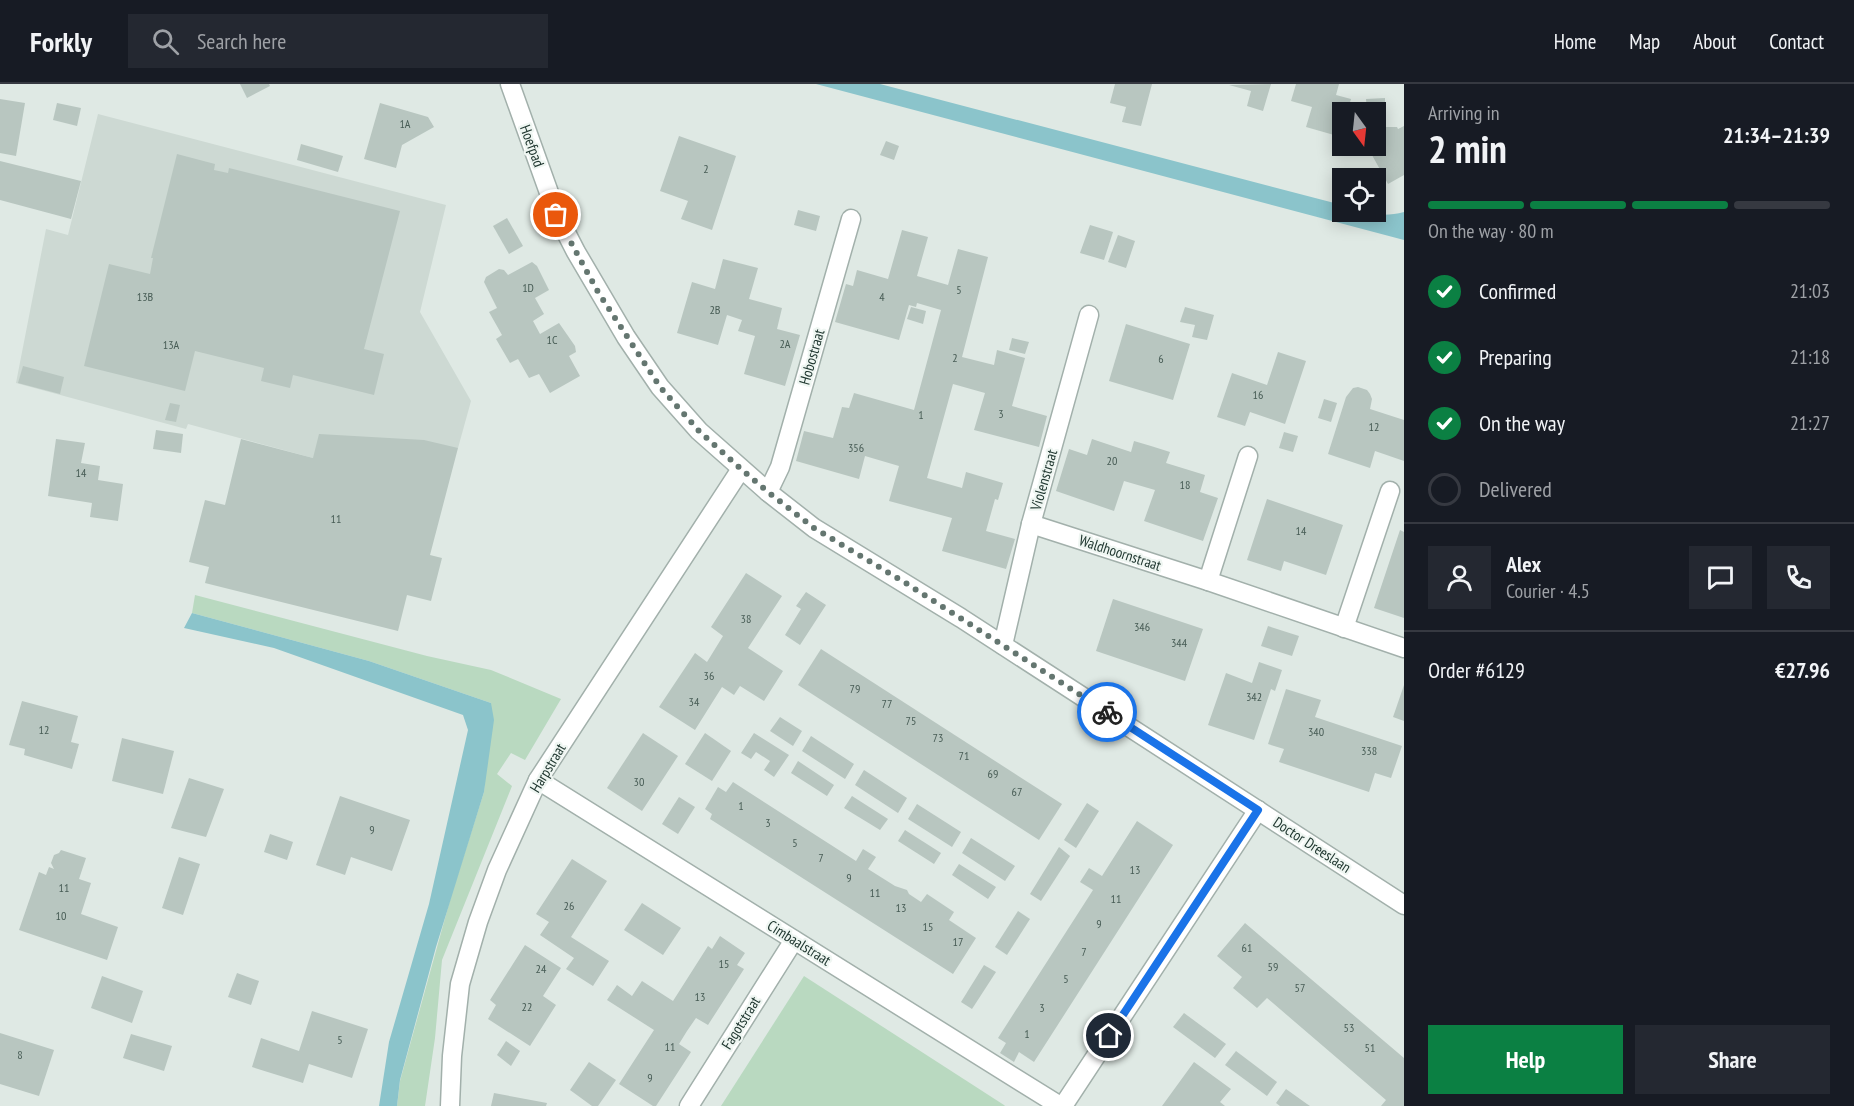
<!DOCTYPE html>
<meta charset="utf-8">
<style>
:root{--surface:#171b24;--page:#242831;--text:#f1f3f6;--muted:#9ea1a6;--line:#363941;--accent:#0b8043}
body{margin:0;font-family:"PT Sans Narrow",sans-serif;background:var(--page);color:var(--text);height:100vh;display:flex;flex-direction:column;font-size:22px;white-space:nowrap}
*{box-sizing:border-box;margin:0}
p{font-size:20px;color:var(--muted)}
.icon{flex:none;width:33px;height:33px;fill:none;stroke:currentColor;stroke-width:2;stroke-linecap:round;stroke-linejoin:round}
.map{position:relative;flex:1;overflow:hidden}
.panel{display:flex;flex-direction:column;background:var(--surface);width:450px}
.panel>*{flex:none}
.needle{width:39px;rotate:165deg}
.buttons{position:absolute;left:1332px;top:18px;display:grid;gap:12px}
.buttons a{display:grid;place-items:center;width:54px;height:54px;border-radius:0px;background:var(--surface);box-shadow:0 3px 15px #0003;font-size:30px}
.pin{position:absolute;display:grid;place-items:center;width:51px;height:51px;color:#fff;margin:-26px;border:3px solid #fff;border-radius:50%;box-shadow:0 2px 6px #0007}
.courier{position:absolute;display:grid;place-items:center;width:60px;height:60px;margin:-30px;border:4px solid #1a73e8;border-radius:50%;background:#fff;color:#222;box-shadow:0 2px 8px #0007}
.headline em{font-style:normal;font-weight:800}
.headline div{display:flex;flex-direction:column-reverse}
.headline{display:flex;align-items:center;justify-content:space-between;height:102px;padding:0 24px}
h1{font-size:39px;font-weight:800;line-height:45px}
.bar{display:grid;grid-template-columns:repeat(4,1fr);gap:9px 6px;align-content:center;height:72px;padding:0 24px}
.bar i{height:8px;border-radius:4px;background:var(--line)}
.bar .on{background:var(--accent)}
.bar p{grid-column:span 4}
.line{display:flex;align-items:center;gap:15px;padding:0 24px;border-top:2px solid var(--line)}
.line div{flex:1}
.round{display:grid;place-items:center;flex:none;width:63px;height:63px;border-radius:0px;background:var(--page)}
ol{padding:0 24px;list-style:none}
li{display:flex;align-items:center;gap:18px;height:66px}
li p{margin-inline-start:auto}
li .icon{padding:6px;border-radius:50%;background:var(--accent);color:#fff;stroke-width:4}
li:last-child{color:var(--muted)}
li i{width:33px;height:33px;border:3px solid var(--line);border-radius:50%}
.cta{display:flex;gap:12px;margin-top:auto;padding:12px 24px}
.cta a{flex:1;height:69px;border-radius:0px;background:var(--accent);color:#fff;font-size:24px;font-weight:800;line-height:69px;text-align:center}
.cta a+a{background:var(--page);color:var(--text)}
header{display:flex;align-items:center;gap:36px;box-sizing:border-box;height:84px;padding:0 30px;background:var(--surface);border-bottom:2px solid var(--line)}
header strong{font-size:28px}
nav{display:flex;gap:33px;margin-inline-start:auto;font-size:21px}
.search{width:420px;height:54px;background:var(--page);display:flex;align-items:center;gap:15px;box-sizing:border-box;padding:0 21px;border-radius:0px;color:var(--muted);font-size:22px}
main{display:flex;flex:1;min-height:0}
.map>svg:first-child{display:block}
.built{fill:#cdd9d3}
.green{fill:#b9d9c0}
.water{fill:#8bc4cb}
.building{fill:#b8c6c0}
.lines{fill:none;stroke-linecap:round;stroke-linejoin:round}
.service-casing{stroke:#a2b0ab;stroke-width:21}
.minor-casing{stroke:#a2b0ab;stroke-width:21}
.service{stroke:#fff;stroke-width:18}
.minor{stroke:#fff;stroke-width:18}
.done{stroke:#647670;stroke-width:6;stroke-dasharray:0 10.8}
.route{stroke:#1a73e8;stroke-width:8}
.labels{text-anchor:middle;stroke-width:4.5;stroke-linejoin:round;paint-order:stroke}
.number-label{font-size:12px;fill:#475c55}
.street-label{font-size:15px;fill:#213831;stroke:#eff6f2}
</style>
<header>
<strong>Forkly</strong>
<div class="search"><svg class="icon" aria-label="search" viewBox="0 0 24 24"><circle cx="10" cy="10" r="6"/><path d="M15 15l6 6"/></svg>Search here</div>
<nav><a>Home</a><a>Map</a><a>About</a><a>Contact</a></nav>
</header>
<main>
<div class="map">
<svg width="1404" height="1022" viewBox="0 0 1404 1022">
<rect width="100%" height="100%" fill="#dfe9e4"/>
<path class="built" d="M98,30L446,121L420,228L471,317L458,364L313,374L188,340L186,345L16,299L46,145L68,151Z"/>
<g class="green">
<path d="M195,511L427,572L491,586L561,615L525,676L511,669L497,690L512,702L442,876L435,954L425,1022H397L400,997L452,809L484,708L491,619L369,577L192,529Z"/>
<path d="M804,892L1004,1021L1005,1022H721Z"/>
</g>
<g class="water">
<path d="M816,0H880L1342,121V128C1364,128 1384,134 1404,128V156Z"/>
<path d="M192,529L369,577L491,619L494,636L484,708L436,863L400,996L397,1022H379L389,958L429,820L468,646L463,631L274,564L184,544Z"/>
</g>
<g class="building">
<path d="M240,0H269L270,2L247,14Z"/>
<path d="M1115,0H1152L1141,42L1122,38L1126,23L1110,19Z"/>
<path d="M1271,0L1263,27L1247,22L1251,7L1229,1Z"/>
<path d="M1296,0H1339L1336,11L1351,15L1347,28H1342L1341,53L1306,43L1312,23L1291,17Z"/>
<path d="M1385,14V43H1397L1398,45L1404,42V91L1388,100L1367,62H1376V28H1367L1366,15Z"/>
<path d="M0,15L25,19L16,72L0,69Z"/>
<path d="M57,19L81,24L77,42L53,36Z"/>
<path d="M380,19L428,33L434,43L402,61L396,84L364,75Z"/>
<path d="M679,52L736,72L712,146L681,135L688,117L660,107Z"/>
<path d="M886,57L899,62L894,76L880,71Z"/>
<path d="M301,60L343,72L338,88L297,76Z"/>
<path d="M177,70L215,80L214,86L228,89L229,84L400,127L364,265L384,270L374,311L293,291L290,304L261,297L264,284L195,267L185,307L84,282L109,180L150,190L153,174H151Z"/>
<path d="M0,77L81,97L71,135L0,116Z"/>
<path d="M798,126L820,132L816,147L794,141Z"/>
<path d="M507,134L523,162L509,170L493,142Z"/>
<path d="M1090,141L1113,148L1104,176L1080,169Z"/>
<path d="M902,146L928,153L917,192L948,201L958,165L988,173L962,273L994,281L997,266L1025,274L1012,322L1047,332L1039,363L974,346L985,309L953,300L927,394L962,404L966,388L1003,399L998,416L995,415L986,447L1015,455L1006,485L942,467L952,434L889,417L899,382L865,372L859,395L796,377L804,347L833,354L842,323L849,324L854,309L914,326L941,226L917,219L916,223L909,221L899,256L835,238L846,200L853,202L857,186L888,195Z"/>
<path d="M1118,151L1135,157L1126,184L1108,178Z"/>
<path d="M723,175L758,184L749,215L782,224L777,245L800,251L785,302L744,290L755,252L738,247L742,236L727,231L718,261L677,249L692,198L715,205Z"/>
<path d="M532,178L537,182L549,206L535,214L544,230L533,237L540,250L559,239L575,262L576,268L569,272L580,292L550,309L539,290L529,294L518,275L510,279L496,255L502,251L489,228L497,224L484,198L486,193L499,185L504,186L508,191Z"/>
<path d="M911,223L926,227L923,240L907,235Z"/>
<path d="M1185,223L1214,231L1207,256L1192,253L1195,241L1180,238Z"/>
<path d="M1126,240L1190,260L1173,316L1109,297Z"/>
<path d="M1012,254L1029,258L1025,270L1009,266Z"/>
<path d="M1278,268L1306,277L1285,340L1250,328L1245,342L1217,333L1232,289L1267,301Z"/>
<path d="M23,282L64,293L60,310L18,299Z"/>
<path d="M1358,303L1367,306L1370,310L1372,315L1370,325L1404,336V377L1375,367L1370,384L1328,370L1346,313L1353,304Z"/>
<path d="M1324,315L1337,319L1331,338L1318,334Z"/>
<path d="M170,319L180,321L176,338L165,336Z"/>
<path d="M156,346L183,350L181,369L153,365Z"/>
<path d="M1284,348L1298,352L1293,368L1279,364Z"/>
<path d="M319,350L424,356L458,364L430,471L442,474L431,517L407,511L398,547L205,499L209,483L189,478L205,416L225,421L241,355L313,374Z"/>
<path d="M56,355L85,359L81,379L100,382L98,396L123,400L118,437L90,433L92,419L48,412Z"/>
<path d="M1092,355L1131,368L1134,357L1151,362L1170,368L1166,379L1205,391L1200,408L1218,414L1203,457L1144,437L1155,406L1124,397L1114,427L1056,407L1069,365L1087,371Z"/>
<path d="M1267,415L1343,441L1326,491L1284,477L1281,487L1247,476Z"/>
<path d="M1400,446L1404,448V534L1374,524Z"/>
<path d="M746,489L782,512L748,564L783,587L764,617L740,602L734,611L722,603L695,646L659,623L695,569L707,578L723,552L711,543Z"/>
<path d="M806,508L826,521L800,561L785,551L801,525L796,522Z"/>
<path d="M1113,515L1203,545L1185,597L1096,567Z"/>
<path d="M1268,542L1299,552L1292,572L1261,562Z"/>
<path d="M821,565L1062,720L1039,756L798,601Z"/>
<path d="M1259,578L1282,586L1275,607L1271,605L1254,656L1208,641L1226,589L1252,599Z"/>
<path d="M1404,601V637L1393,633Z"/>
<path d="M1286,605L1321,616L1315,633L1402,662L1391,694L1375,689L1369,708L1279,678L1284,665L1268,660Z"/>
<path d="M22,617L78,632L71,658L79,660L72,685L24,671L25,665L9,661Z"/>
<path d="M780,633L802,647L793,662L770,647Z"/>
<path d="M643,649L678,672L642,727L607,704Z"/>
<path d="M705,649L731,667L712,697L685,680Z"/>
<path d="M754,649L789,671L774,693L764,686L770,677L756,668L751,675L741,669Z"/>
<path d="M811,652L854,680L845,695L802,667Z"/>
<path d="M122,654L174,667L163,710L112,697Z"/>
<path d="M798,677L834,701L827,712L791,689Z"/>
<path d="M864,686L907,714L898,729L855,701Z"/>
<path d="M189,694L224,705L206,753L171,744Z"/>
<path d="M733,698L856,777L863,765L876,773L868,785L895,802L907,806L909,810L921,818L927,810L954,828L949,836L976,854L953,890L710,735L712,730L705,725L718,703L726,708Z"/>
<path d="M340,712L410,736L392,787L351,773L345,791L316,781Z"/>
<path d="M852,712L888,735L880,746L844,724Z"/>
<path d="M679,713L695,723L678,750L662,740Z"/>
<path d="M1087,719L1099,727L1076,764L1064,756Z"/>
<path d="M917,720L961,748L952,763L908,735Z"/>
<path d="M1137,737L1173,761L1034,978L1019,968L1014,978L1000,969L1006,959L998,954L1093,806L1080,798L1089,784L1102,792Z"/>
<path d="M905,746L941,769L934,780L898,757Z"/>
<path d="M270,750L293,758L287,776L264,768Z"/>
<path d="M971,754L1015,782L1005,797L962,769Z"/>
<path d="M1059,763L1070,772L1041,817L1030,810Z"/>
<path d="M61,766L86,774L79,795L91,799L81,830L118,843L107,876L19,846L39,788L46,791L49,783L54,785L51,779L54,771L59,769Z"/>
<path d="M179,773L200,780L183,831L162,824Z"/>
<path d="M572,775L607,797L571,853L609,877L593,902L566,885L574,874L540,851L549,838L536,830Z"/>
<path d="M959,780L996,803L988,815L952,791Z"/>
<path d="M642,819L681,844L663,871L624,846Z"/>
<path d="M1018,827L1030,835L1007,871L995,863Z"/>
<path d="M1245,839L1404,974V1022H1381L1386,1016L1267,914L1257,924L1233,904L1242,893L1217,872Z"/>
<path d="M720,852L745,869L737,881L744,885L708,941L696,934L687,947L679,960L691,968L656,1022H653L619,1000L654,946L607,916L617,901L632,912L642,897L673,917L708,862L712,865Z"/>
<path d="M525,861L561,884L543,912L556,921L530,962L488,935L496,921L490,916Z"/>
<path d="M984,881L996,888L972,925L961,918Z"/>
<path d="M237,889L259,897L251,921L228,913Z"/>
<path d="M102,892L143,907L132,939L91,924Z"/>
<path d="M312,927L368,945L352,994L309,980L303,999L252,983L261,954L299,967Z"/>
<path d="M1184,929L1226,960L1215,974L1173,943Z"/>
<path d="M0,949L54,966L39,1012L0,1000Z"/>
<path d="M131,950L172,962L164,987L123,974Z"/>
<path d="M506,957L520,967L511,982L497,971Z"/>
<path d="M1236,967L1277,998L1267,1012L1225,981Z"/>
<path d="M589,978L616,996L598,1022H592L570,1006Z"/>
<path d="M1194,978L1231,1005L1220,1018L1225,1022H1162Z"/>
<path d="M1286,1005L1307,1020L1310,1022H1280L1276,1019Z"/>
<path d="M494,1009L547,1019L546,1022H491Z"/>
</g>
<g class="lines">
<defs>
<g id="service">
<path d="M1208,497L1248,372"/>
<path d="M1344,544L1390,407"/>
</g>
<g id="minor">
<path d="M510,0L557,131L576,168L626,253L660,303L699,347L768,408L814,444L961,534L1404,821"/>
<path d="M768,408L780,383L851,135"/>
<path d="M1031,440L1208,497L1404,564"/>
<path d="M1003,561L1031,440L1089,231"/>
<path d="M538,696L1060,1022"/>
<path d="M450,1022L452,972L460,900L478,838L497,786L538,696L741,385"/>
<path d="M689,1022L794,856"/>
<path d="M1063,1022L1258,726"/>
</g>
</defs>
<use href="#service" class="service-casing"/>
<use href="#minor" class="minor-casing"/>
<use href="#service" class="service"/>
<use href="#minor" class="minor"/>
</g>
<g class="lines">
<path class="done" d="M556,131L598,208L660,303L699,347L741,385L768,408L814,444L904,498L1107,628"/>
<path class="route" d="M1107,628L1258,726L1109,952"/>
</g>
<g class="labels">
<g class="number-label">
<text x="405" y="44">1A</text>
<text x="706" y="89">2</text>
<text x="528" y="208">1D</text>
<text x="959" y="210">5</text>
<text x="145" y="217">13B</text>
<text x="882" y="217">4</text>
<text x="715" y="230">2B</text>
<text x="552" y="260">1C</text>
<text x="785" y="264">2A</text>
<text x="171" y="265">13A</text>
<text x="955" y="278">2</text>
<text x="1161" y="279">6</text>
<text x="1258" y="315">16</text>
<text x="1001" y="334">3</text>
<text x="921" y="335">1</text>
<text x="1374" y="347">12</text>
<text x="856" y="368">356</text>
<text x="1112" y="381">20</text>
<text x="81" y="393">14</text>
<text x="1185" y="405">18</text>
<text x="336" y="439">11</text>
<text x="1301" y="451">14</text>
<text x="746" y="539">38</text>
<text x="1142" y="547">346</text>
<text x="1179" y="563">344</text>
<text x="709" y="596">36</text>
<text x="855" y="609">79</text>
<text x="1254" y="617">342</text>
<text x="694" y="622">34</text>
<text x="887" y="624">77</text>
<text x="911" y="641">75</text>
<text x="44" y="650">12</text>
<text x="1316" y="652">340</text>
<text x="938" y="658">73</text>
<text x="1369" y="671">338</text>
<text x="964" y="676">71</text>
<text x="993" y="694">69</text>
<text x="639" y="702">30</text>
<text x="1017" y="712">67</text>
<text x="741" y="726">1</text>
<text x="768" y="743">3</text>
<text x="372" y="750">9</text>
<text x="795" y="763">5</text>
<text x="821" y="778">7</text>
<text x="1135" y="790">13</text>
<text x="849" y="798">9</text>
<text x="64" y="808">11</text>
<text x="875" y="813">11</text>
<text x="1116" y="819">11</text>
<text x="569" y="826">26</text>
<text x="901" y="828">13</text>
<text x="61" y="836">10</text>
<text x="1099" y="844">9</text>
<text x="928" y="847">15</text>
<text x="958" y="862">17</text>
<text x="1247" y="868">61</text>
<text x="1084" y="872">7</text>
<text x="724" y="884">15</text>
<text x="1273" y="887">59</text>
<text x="541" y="889">24</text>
<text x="1066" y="899">5</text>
<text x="1300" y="908">57</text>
<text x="700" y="917">13</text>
<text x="527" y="927">22</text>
<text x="1042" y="928">3</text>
<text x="1349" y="948">53</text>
<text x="1027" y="954">1</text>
<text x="340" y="960">5</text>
<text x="670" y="967">11</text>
<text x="1370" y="968">51</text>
<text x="20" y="975">8</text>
<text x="650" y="998">9</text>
</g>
<g class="street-label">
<text transform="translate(532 62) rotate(70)" y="5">Hoefpad</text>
<text transform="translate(812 273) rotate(-74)" y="5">Hobostraat</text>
<text transform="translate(1044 396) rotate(-74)" y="5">Violenstraat</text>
<text transform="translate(1120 469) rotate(18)" y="5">Waldhoornstraat</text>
<text transform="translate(548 684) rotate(-59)" y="5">Harpstraat</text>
<text transform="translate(1312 761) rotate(33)" y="5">Doctor Dreeslaan</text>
<text transform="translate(799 859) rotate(32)" y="5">Cimbaalstraat</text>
<text transform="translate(741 939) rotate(-58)" y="5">Fagotstraat</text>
</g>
</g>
</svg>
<div class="buttons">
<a><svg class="needle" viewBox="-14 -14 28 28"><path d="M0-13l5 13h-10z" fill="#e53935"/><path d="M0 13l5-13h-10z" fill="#9ea1a6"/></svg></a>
<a><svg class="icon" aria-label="locate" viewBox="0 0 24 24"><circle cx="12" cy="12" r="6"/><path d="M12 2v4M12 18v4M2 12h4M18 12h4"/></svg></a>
</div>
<div class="pin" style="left:556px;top:131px;background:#ea580c"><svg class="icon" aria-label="bag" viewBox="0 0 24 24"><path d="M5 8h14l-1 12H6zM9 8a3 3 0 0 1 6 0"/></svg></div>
<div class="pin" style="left:1109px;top:952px;background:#1f2937"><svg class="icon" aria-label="home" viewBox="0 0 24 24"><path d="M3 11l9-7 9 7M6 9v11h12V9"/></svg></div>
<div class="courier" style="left:1107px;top:628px"><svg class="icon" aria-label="bike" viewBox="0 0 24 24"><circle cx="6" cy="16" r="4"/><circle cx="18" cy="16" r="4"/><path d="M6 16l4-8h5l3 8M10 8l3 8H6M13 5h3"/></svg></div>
</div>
<section class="panel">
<div class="headline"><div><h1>2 min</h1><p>Arriving in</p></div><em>21:34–21:39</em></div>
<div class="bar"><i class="on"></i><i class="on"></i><i class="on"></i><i></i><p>On the way · 80 m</p></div>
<ol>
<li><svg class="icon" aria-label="check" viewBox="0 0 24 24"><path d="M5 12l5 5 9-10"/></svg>Confirmed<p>21:03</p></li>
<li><svg class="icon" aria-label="check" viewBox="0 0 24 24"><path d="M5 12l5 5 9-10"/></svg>Preparing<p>21:18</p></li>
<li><svg class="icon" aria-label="check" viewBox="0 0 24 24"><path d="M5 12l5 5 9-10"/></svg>On the way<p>21:27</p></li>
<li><i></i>Delivered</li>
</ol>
<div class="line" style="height:108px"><a class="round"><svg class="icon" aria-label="person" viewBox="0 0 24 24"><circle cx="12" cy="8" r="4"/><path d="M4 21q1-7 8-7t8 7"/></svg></a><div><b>Alex</b><p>Courier · 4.5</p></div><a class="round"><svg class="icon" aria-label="chat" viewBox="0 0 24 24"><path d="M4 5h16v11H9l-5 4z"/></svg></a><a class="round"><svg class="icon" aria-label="phone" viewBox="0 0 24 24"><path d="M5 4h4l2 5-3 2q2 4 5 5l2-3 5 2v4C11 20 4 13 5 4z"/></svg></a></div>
<div class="line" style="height:78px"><div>Order #6129</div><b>€27.96</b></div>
<div class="cta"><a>Help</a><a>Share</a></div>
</section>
</main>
